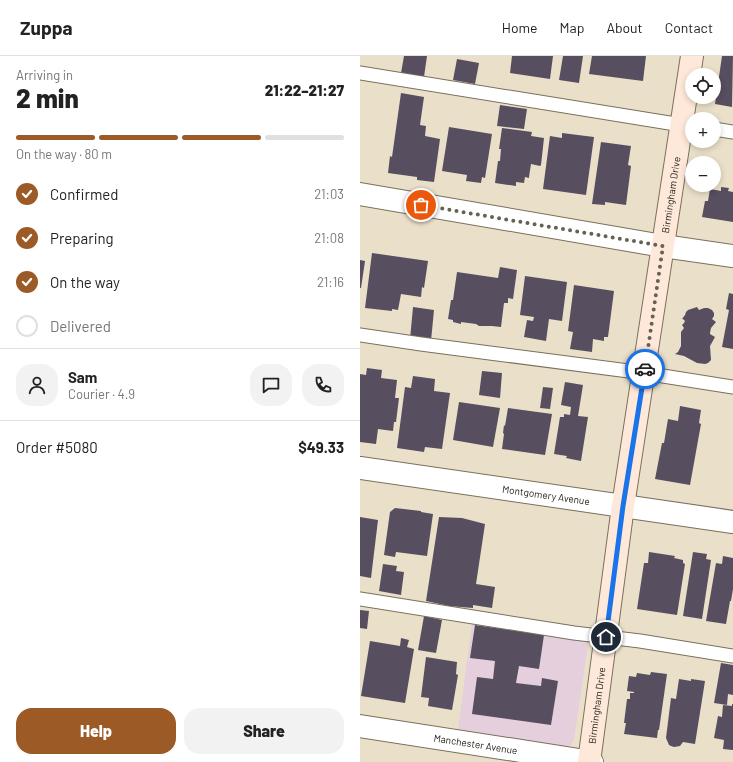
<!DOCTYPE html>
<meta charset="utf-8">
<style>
:root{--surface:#fff;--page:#f2f2f2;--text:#222;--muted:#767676;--line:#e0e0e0;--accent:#9b5a26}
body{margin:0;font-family:Barlow,sans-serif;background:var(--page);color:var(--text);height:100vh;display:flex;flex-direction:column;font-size:15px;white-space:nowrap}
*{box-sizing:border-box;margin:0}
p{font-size:13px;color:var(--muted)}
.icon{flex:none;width:22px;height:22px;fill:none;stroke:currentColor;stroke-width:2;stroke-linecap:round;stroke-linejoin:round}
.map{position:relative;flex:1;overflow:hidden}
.drawer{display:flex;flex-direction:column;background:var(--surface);width:360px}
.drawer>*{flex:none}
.fabs{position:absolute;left:325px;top:12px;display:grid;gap:8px}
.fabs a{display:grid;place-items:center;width:36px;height:36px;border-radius:50%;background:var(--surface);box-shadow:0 2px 6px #0003;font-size:20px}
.pin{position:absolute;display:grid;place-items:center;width:34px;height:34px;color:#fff;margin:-17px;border:2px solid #fff;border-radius:50%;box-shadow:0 1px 4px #0007}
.courier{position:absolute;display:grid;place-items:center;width:40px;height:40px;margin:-20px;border:3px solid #1a73e8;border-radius:50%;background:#fff;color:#222;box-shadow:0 1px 5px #0007}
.summary em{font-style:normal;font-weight:800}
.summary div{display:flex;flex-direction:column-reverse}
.summary{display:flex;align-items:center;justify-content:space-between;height:68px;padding:0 16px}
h1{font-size:26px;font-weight:800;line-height:30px}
.bar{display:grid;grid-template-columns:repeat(4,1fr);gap:6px 4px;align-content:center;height:48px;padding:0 16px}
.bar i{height:5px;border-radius:3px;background:var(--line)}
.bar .current{background:var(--accent)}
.bar p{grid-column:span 4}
.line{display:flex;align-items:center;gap:10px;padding:0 16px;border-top:1px solid var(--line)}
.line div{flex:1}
.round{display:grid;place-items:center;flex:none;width:42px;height:42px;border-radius:16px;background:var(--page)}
ol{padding:0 16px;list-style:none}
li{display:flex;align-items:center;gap:12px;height:44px}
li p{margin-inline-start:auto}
li .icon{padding:4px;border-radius:50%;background:var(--accent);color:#fff;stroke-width:4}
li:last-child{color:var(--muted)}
li i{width:22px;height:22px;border:2px solid var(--line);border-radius:50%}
.action{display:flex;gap:8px;margin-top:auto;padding:8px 16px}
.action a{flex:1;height:46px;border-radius:16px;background:var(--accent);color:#fff;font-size:16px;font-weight:800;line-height:46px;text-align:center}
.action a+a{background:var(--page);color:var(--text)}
header{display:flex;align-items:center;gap:24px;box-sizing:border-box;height:56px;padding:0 20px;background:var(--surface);border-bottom:1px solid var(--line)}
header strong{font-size:19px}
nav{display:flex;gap:22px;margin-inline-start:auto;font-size:14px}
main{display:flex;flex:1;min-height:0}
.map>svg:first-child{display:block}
.commercial{fill:#e6cfdc}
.building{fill:#574e60}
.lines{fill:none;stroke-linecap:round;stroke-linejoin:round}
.service-casing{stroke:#79705c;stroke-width:15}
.minor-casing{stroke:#79705c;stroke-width:24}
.tertiary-casing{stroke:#79705c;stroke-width:24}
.secondary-casing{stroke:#79705c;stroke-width:24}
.service{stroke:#fff;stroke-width:13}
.minor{stroke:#fff;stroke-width:22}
.tertiary{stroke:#fff;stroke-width:22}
.secondary{stroke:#fee8d9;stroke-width:22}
.done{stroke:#666153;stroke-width:4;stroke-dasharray:0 7.2}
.route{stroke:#1a73e8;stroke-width:5}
.labels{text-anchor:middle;stroke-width:4;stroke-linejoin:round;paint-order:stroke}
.street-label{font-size:10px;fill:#1f1c13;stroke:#fff}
</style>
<header>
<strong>Zuppa</strong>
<nav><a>Home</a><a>Map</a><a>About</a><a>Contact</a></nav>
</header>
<main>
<section class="drawer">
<div class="summary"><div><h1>2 min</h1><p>Arriving in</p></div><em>21:22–21:27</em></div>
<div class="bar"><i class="current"></i><i class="current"></i><i class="current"></i><i></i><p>On the way · 80 m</p></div>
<ol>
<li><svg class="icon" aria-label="check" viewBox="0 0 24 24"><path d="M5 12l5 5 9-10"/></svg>Confirmed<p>21:03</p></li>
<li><svg class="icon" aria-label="check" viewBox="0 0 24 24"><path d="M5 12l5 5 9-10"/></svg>Preparing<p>21:08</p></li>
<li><svg class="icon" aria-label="check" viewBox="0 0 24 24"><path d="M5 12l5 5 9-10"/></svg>On the way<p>21:16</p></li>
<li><i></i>Delivered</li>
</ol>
<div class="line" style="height:72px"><a class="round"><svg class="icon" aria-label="person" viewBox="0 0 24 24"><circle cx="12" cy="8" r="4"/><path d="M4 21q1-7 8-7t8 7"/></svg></a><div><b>Sam</b><p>Courier · 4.9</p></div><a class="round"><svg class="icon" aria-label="chat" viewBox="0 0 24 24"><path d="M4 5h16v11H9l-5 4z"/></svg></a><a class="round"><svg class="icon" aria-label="phone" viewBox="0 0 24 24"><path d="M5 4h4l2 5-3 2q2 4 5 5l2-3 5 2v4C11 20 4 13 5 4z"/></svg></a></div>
<div class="line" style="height:52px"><div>Order #5080</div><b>$49.33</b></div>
<div class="action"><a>Help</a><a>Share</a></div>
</section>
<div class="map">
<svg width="373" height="706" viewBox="0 0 373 706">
<rect width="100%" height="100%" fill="#eae0c9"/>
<path class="commercial" d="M112,567L229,583L214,684L208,693L97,681Z"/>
<g class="building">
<path d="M44,0H67L64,21L41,17Z"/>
<path d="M152,0H193L190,23L150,17Z"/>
<path d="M203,0H223L219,27L199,24Z"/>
<path d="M232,0H286L283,25L229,18Z"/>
<path d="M362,0H373L372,51L355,48Z"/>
<path d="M97,3L119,7L115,28L93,24Z"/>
<path d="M41,37L64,41L60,69L66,70L65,80L80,83L74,126L57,124V121L28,117L30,100L32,101Z"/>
<path d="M140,49L167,53L164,73L137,70Z"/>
<path d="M89,71L132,78L125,122L122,121L121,127L106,125L107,119L82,115Z"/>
<path d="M142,72L172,76L171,80L184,82L181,109L180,110L171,108L169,121V122L165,121L164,127L156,126V130L135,127L138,105H140L141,93H139Z"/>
<path d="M202,77L234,81L226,139L183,133L190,80L202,82Z"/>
<path d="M241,86L271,90L268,109L271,110L266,149L245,146V149L232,148Z"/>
<path d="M361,131L369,132L368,135L373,136V166L342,161L345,145H348L350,133L361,135Z"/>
<path d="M12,197L68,205L64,232L62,231L61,241L41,238L38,254L32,253V255L5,252Z"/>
<path d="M0,204L5,205L1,232H0Z"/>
<path d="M140,211L157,214L153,243L148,242V247H144L141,271L132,270H119L116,268L101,266V268L93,266V264L88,263L91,244H93L97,216L138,222Z"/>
<path d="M165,220L207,226L202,265L189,263L186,285L164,281L167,264L173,265L174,261L160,259Z"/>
<path d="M214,229L254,235L248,281H244V285L233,283L232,296L210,293L213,276L208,275Z"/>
<path d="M369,237L373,238V293L362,291L369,254L366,253Z"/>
<path d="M53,251L74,254L71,285L50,283Z"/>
<path d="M337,251L339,254L344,252H348L352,254L354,257V260L352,263L356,266L351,272L350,277V278L355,281L350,290L351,304L348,307L345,308L337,307L324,300L315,298L318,296L321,290V276L324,272L322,269L324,267L325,265L323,263H322L325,259L326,256L328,254Z"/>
<path d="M7,312L22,314L21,322L37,324L35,342H39L36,366H34L33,375L18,373L16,388L0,386V318L6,319Z"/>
<path d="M122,315L142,317L140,342L119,339Z"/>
<path d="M53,320L75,323L74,335L90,337L82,393L65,391L64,396L37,392L45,331L51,332Z"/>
<path d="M205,326L223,329L218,360L228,361L221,405L206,402L207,400L194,398L200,361H204V358L210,359L211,351L201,349Z"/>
<path d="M183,331L193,332L190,353L180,352Z"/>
<path d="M99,346L140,352L133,391L93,384Z"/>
<path d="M320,350L341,354L339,367L341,368L330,429L295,423L302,387H304L308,363L318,365Z"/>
<path d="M148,352L192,358L185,399L142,393L144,378L143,377L144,369L145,370Z"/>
<path d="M35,452L61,455V456L73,458L67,500L36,496L35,501L24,499L30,456Z"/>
<path d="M0,461L18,464L11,522L0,520Z"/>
<path d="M79,461L102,462L125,468L116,528L135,531L132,552L113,549V552L89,550L66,545Z"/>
<path d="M289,496L315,500L314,502L323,504V507L325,508L317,559L277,553L284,507H288Z"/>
<path d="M333,496L347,498L346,503L351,504L342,563L323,560Z"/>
<path d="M363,500L373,502V533L371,545H370L366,568L346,565L356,507L362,508Z"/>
<path d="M23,508L37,510L36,515L44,516L41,539L19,535Z"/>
<path d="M0,554L9,555L7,573L0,572Z"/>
<path d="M64,560L82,564L76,597L58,594Z"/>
<path d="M115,569L184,579L179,613L159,610L156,627L181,630L182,622L198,625L191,669L112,658L117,621L133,623L135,605L110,602Z"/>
<path d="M41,582L49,584L47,591L54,593L45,647L1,640L10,585L40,590Z"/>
<path d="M66,601L97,606L96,618L98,619L92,654L68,650L69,642L61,641Z"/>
<path d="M361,607L373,609V639L368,638L367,649L354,647Z"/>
<path d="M291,616L307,618L299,674H298L297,682L264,678L266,667H264L267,643H270V637H274V636L267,635L269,620L276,621L277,617L290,619Z"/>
<path d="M319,623L331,625V623L345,625L335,688L323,686L320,690L314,691L311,690L309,689L306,682L311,642L316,643Z"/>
<path d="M372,648H373V694L363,693L364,684L354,682L358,660L362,661L363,649L372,650Z"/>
</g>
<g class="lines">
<defs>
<g id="service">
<path d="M0,17L328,70"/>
<path d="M354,73L373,76"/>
<path d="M0,279L61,288L284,317L373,331"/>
<path d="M0,543L214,577L280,585L373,600"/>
</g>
<g id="minor">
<path d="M0,138L303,190L373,200"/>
<path d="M263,450L373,466"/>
<path id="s1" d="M0,670L232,706"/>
</g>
<g id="tertiary">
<path id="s2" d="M0,412L263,450"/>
</g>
<g id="secondary">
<path id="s3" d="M229,706L263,450L332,0"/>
</g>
</defs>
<use href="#service" class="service-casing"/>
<use href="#minor" class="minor-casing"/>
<use href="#tertiary" class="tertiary-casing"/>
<use href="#secondary" class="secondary-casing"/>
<use href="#service" class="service"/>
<use href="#minor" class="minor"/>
<use href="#tertiary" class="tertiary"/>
<use href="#secondary" class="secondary"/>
</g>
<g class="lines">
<path class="done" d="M61,149L303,190L285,313"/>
<path class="route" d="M246,581L263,450L285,313"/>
</g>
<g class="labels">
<g class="street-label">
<text dy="4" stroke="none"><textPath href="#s3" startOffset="573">Birmingham Drive</textPath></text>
<text dy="4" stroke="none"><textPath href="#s2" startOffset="188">Montgomery Avenue</textPath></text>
<text dy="4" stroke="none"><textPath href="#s3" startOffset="57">Birmingham Drive</textPath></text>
<text dy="4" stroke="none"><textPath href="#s1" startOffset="117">Manchester Avenue</textPath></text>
</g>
</g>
</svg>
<div class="fabs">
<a><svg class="icon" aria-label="locate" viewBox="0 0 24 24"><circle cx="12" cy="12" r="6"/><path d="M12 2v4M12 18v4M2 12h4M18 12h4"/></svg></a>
<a>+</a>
<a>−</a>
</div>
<div class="pin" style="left:61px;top:149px;background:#ea580c"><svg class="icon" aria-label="bag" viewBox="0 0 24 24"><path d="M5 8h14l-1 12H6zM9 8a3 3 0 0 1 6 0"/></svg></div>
<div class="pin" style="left:246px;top:581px;background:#1f2937"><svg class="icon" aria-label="home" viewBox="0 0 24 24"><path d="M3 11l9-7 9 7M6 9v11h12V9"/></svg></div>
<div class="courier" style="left:285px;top:313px"><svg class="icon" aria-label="car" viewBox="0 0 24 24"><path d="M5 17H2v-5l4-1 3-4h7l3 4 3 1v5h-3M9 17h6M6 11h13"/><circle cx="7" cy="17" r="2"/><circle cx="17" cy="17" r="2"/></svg></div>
</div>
</main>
